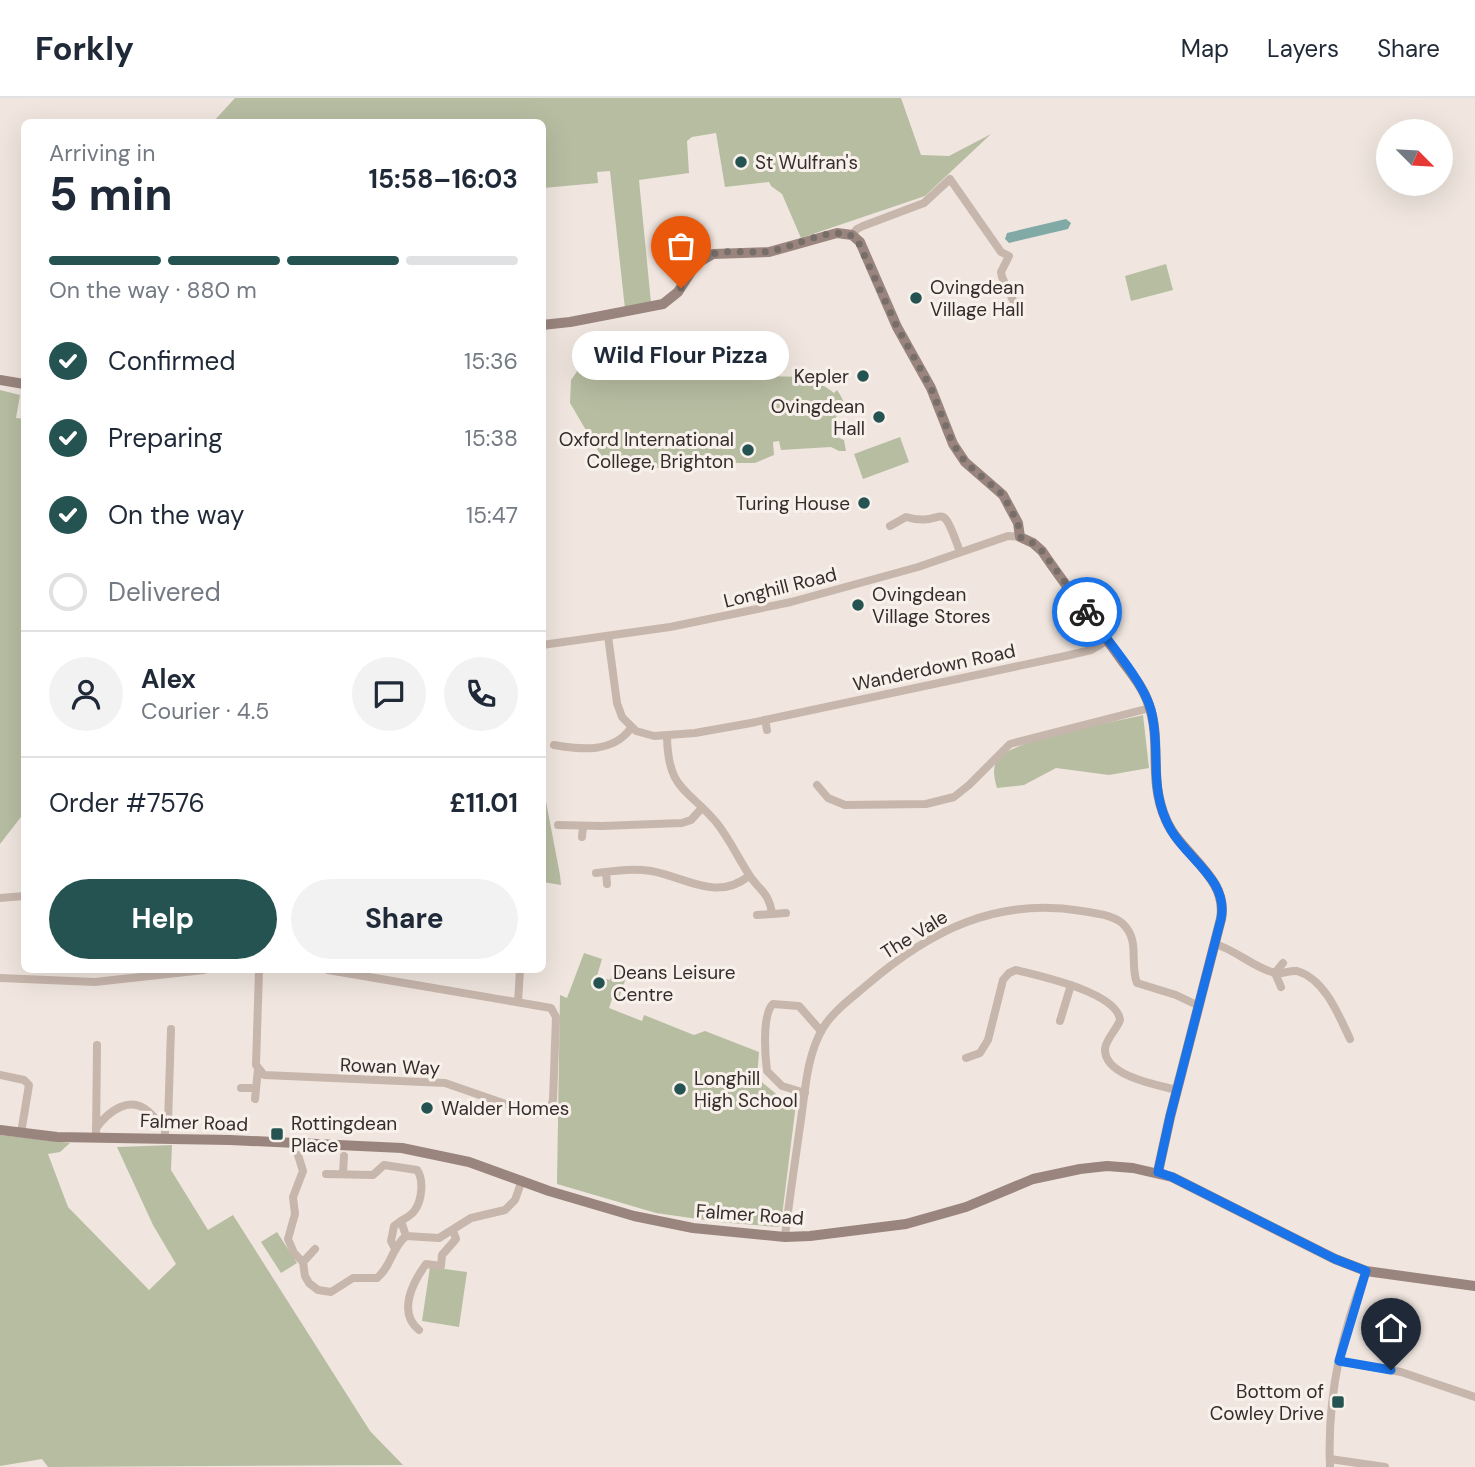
<!DOCTYPE html>
<meta charset="utf-8">
<style>
:root{--surface:#fff;--page:#f2f2f3;--text:#1f2937;--muted:#747a83;--line:#e0e1e3;--accent:#245351}
body{margin:0;font-family:"DM Sans",sans-serif;background:var(--page);color:var(--text);height:100vh;display:flex;flex-direction:column;font-size:26px;white-space:nowrap}
*{box-sizing:border-box;margin:0}
p{font-size:23px;color:var(--muted)}
.icon{flex:none;width:38px;height:38px;fill:none;stroke:currentColor;stroke-width:2;stroke-linecap:round;stroke-linejoin:round}
.map{position:relative;flex:1;overflow:hidden}
.details{position:absolute;left:21px;top:21px;width:525px;height:854px;display:flex;flex-direction:column;background:var(--surface);border-radius:10px;box-shadow:0 7px 28px #0002}
.details>*{flex:none}
.needle{width:46px;rotate:114deg}
.tools{position:absolute;left:1376px;top:21px;display:grid;gap:14px}
.tools a{display:grid;place-items:center;width:77px;height:77px;border-radius:50%;background:var(--surface);box-shadow:0 7px 28px #0002;font-size:35px}
.pin{position:absolute;display:grid;place-items:center;width:60px;height:60px;color:#fff;margin:-72px -30px;border-radius:50% 50% 50% 0;rotate:-45deg;box-shadow:0 0 7px #0007}
.pin .icon{rotate:45deg}
.courier{position:absolute;display:grid;place-items:center;width:70px;height:70px;margin:-35px;border:5px solid #1a73e8;border-radius:50%;background:#fff;color:#222;box-shadow:0 2px 9px #0007}
.bubble{position:absolute;height:49px;border-radius:24px;background:var(--surface);box-shadow:0 7px 28px #0002;font-size:23px;font-weight:700;line-height:49px;text-align:center}
.summary em{font-style:normal;font-weight:700}
.summary div{display:flex;flex-direction:column-reverse}
.summary{display:flex;align-items:center;justify-content:space-between;height:119px;padding:0 28px}
h1{font-size:46px;font-weight:700;line-height:52px}
.bar{display:grid;grid-template-columns:repeat(4,1fr);gap:10px 7px;align-content:center;height:84px;padding:0 28px}
.bar i{height:9px;border-radius:5px;background:var(--line)}
.bar .selected{background:var(--accent)}
.bar p{grid-column:span 4}
.line{display:flex;align-items:center;gap:18px;padding:0 28px;border-top:2px solid var(--line)}
.line div{flex:1}
.round{display:grid;place-items:center;flex:none;width:74px;height:74px;border-radius:37px;background:var(--page)}
ol{padding:0 28px;list-style:none}
li{display:flex;align-items:center;gap:21px;height:77px}
li p{margin-inline-start:auto}
li .icon{padding:7px;border-radius:50%;background:var(--accent);color:#fff;stroke-width:4}
li:last-child{color:var(--muted)}
li i{width:38px;height:38px;border:4px solid var(--line);border-radius:50%}
.button{display:flex;gap:14px;margin-top:auto;padding:14px 28px}
.button a{flex:1;height:80px;border-radius:42px;background:var(--accent);color:#fff;font-size:28px;font-weight:700;line-height:80px;text-align:center}
.button a+a{background:var(--page);color:var(--text)}
header{display:flex;align-items:center;gap:42px;box-sizing:border-box;height:98px;padding:0 35px;background:var(--surface);border-bottom:2px solid var(--line)}
header strong{font-size:33px}
nav{display:flex;gap:38px;margin-inline-start:auto;font-size:24px}
.map>svg:first-child{display:block}
.green{fill:#b7bda1}
.water{fill:#81aaa7}
.lines{fill:none;stroke-linecap:round;stroke-linejoin:round}
.street{stroke:#c7b6ac;stroke-width:8}
.secondary{stroke:#9a857e;stroke-width:10}
.done{stroke:#776e69;stroke-width:7;stroke-dasharray:0 12.6}
.route{stroke:#1a73e8;stroke-width:9}
.poi-dot{fill:#245351;stroke:#f8f1eb;stroke-width:2.5}
.labels{text-anchor:middle;stroke-width:6;stroke-linejoin:round;paint-order:stroke}
.poi-label{font-size:19px;fill:#362d2a;stroke:#f8f1eb;text-anchor:start}
.street-label{font-size:19px;fill:#362d2a;stroke:#f8f1eb}
</style>
<header>
<strong>Forkly</strong>
<nav><a>Map</a><a>Layers</a><a>Share</a></nav>
</header>
<div class="map">
<svg width="1475" height="1369" viewBox="0 0 1475 1369">
<rect width="100%" height="100%" fill="#f0e6df"/>
<g class="green">
<path d="M235,0H901L921,57L949,58L991,36L925,98L801,140L782,96L771,88L769,84L725,89L716,35L692,39L687,43L689,75L639,82L651,205L625,211L610,73L597,74L598,85L543,90L542,24H213Z"/>
<path d="M1166,166L1173,192L1131,203L1125,178Z"/>
<path d="M586,268L760,273V278C789,279 811,276 834,295L837,292C853,315 836,310 832,329L837,339L844,342L846,353H839L831,349L781,352L779,343L773,344L774,357L755,365H685L675,369L634,371H623L609,367L604,363L570,305L571,282L578,272Z"/>
<path d="M0,292L20,297L16,320L24,321V715L0,746Z"/>
<path d="M900,339L909,364L863,381L854,356Z"/>
<path d="M1143,617L1149,670L1109,677L1056,670L1024,687L997,690C994,679 991,668 1000,659C1017,641 1114,624 1143,617Z"/>
<path d="M543,688L560,777L561,787L543,784Z"/>
<path d="M584,855L602,861L597,878L610,882L615,869L628,874L619,900L613,898L609,910L642,923L644,917L694,937L705,933L759,954L757,980L780,999L796,1006L781,1126L778,1129L719,1124L656,1115L557,1086L560,897L567,900Z"/>
<path d="M0,1037L70,1045L60,1054L48,1056L68,1109L149,1192L176,1166L153,1127L117,1049L172,1047L171,1072L208,1132L233,1117L370,1333L403,1367L48,1369L42,1361L0,1368Z"/>
<path d="M277,1134L297,1165L281,1175L261,1144Z"/>
<path d="M430,1169L467,1174L459,1229L422,1223Z"/>
</g>
<path class="water" d="M1066,121L1071,125L1068,131L1009,145L1005,141L1007,135Z"/>
<g class="lines">
<g class="street">
<path d="M852,137L857,131L863,128L924,105L950,81L1001,154L1009,158L1001,174L1002,179L1020,217"/>
<path d="M890,428L906,419C946,431 939,394 960,454"/>
<path d="M608,538L617,605L622,619L636,633L654,638L695,635L751,625L1070,557L1091,552L1108,542"/>
<path d="M542,547L670,529L791,504L918,469L1008,438L1020,439"/>
<path d="M765,622L767,632"/>
<path d="M667,638C668,692 686,689 716,724C729,740 737,758 748,775C758,792 769,793 772,816"/>
<path d="M554,647C582,652 613,655 631,630"/>
<path d="M817,687L828,700L845,707L926,706L954,699L969,687L1010,646L1150,610"/>
<path d="M558,727L602,728L682,725L691,722L701,711"/>
<path d="M582,739L583,728"/>
<path d="M606,774L607,786"/>
<path d="M596,775C614,773 632,770 651,773C686,779 716,804 749,778"/>
<path d="M0,800L24,798"/>
<path d="M757,817L786,815"/>
<path d="M1215,846C1236,852 1254,870 1275,875C1282,877 1289,872 1297,873C1325,881 1339,918 1350,941"/>
<path d="M259,872L256,967L264,977L445,985L532,1015L542,1016L550,1011L553,1002L556,919L551,910L328,872"/>
<path d="M0,880L95,884L204,872"/>
<path d="M1281,889L1275,875L1283,865"/>
<path d="M518,904L520,872"/>
<path d="M1060,923L1071,887"/>
<path d="M966,960L980,955L988,942L1003,882L1009,875L1016,872C1039,878 1117,894 1120,922C1117,931 1106,941 1105,951C1104,978 1157,987 1177,992"/>
<path d="M0,977L24,982L29,987L21,1035"/>
<path d="M241,990H256"/>
<path d="M805,995L782,988L767,973C765,957 762,916 773,906L799,908L821,933"/>
<path d="M255,1001L258,971"/>
<path d="M96,1030C108,1014 130,996 149,1014C155,1019 158,1026 165,1031"/>
<path d="M96,1040L97,947"/>
<path d="M165,1041V1031L168,1025L171,931"/>
<path d="M298,1057L303,1073L293,1099L295,1116L288,1141L294,1155L303,1164L305,1178L309,1185L318,1192L331,1194L353,1180H377C391,1169 392,1149 406,1138"/>
<path d="M343,1075L344,1058"/>
<path d="M326,1076L373,1077L384,1067L417,1072C424,1081 422,1102 415,1112C412,1117 406,1120 401,1123L406,1138L439,1140L471,1120L505,1112L515,1102L522,1082"/>
<path d="M785,1139C789,1102 795,1065 800,1028C805,997 806,958 823,930C833,913 853,899 868,886C931,832 997,799 1082,813C1095,815 1112,817 1122,825C1141,842 1129,865 1137,885L1176,897L1199,908"/>
<path d="M394,1149L391,1143L394,1128L401,1123"/>
<path d="M303,1164L315,1151"/>
<path d="M419,1232C397,1214 413,1184 426,1166L441,1168L442,1157L456,1141L453,1133"/>
<path d="M1339,1263L1401,1274L1475,1299"/>
<path d="M1330,1361L1385,1369"/>
<path d="M1330,1369C1327,1302 1341,1235 1366,1173"/>
</g>
<g class="secondary">
<path d="M542,227L570,224L663,206L678,194L696,166L713,156L769,154L837,135L852,137L860,144L897,229L931,290L953,346L965,364L1003,397L1018,425L1020,439L1033,445L1042,453C1066,489 1093,522 1118,557C1129,573 1143,588 1149,607C1162,644 1148,682 1166,722C1181,757 1229,779 1221,821L1170,1019L1158,1074"/>
<path d="M0,282L24,286"/>
<path d="M0,1032L57,1039L230,1042L402,1050L469,1064L549,1093L634,1118L693,1130L785,1139L810,1138L906,1126L966,1109L1033,1081L1080,1071L1107,1068L1133,1070L1172,1079L1335,1161L1366,1173L1475,1188"/>
</g>
</g>
<g class="lines">
<path class="done" d="M681,190C686,179 692,167 704,160C721,150 744,155 763,154C791,153 833,123 857,141L897,229L931,290L953,346L965,364L1003,397L1018,425L1020,439L1033,445L1042,453L1087,514"/>
<path class="route" d="M1087,514C1106,541 1143,582 1151,612C1162,654 1147,690 1171,732C1188,762 1229,782 1221,821L1170,1019L1158,1074L1172,1079L1335,1161L1366,1173L1339,1263L1391,1272"/>
</g>
<g class="poi-dot">
<circle cx="741" cy="64" r="7"/>
<circle cx="916" cy="200" r="7"/>
<circle cx="863" cy="278" r="7"/>
<circle cx="879" cy="319" r="7"/>
<circle cx="748" cy="352" r="7"/>
<circle cx="864" cy="405" r="7"/>
<circle cx="858" cy="507" r="7"/>
<circle cx="599" cy="885" r="7"/>
<circle cx="680" cy="991" r="7"/>
<circle cx="427" cy="1010" r="7"/>
<rect x="270" y="1029" width="14" height="14" rx="3.5"/>
<rect x="1331" y="1297" width="14" height="14" rx="3.5"/>
</g>
<g class="labels">
<g class="poi-label">
<text x="755" y="71">St Wulfran's</text>
<text x="930" y="196">Ovingdean<tspan x="930" dy="22">Village Hall</tspan></text>
<text x="849" y="285" text-anchor="end">Kepler</text>
<text x="865" y="315" text-anchor="end">Ovingdean<tspan x="865" dy="22">Hall</tspan></text>
<text x="734" y="348" text-anchor="end">Oxford International<tspan x="734" dy="22">College, Brighton</tspan></text>
<text x="850" y="412" text-anchor="end">Turing House</text>
<text x="872" y="503">Ovingdean<tspan x="872" dy="22">Village Stores</tspan></text>
<text x="613" y="881">Deans Leisure<tspan x="613" dy="22">Centre</tspan></text>
<text x="694" y="987">Longhill<tspan x="694" dy="22">High School</tspan></text>
<text x="441" y="1017">Walder Homes</text>
<text x="291" y="1032">Rottingdean<tspan x="291" dy="22">Place</tspan></text>
<text x="1324" y="1300" text-anchor="end">Bottom of<tspan x="1324" dy="22">Cowley Drive</tspan></text>
</g>
<g class="street-label">
<text transform="translate(780 489) rotate(-14)" y="7">Longhill Road</text>
<text transform="translate(934 569) rotate(-12)" y="7">Wanderdown Road</text>
<text transform="translate(914 836) rotate(-32)" y="7">The Vale</text>
<text transform="translate(390 968) rotate(2)" y="7">Rowan Way</text>
<text transform="translate(194 1024) rotate(2)" y="7">Falmer Road</text>
<text transform="translate(750 1116) rotate(4)" y="7">Falmer Road</text>
</g>
</g>
</svg>
<div class="tools">
<a><svg class="needle" viewBox="-14 -14 28 28"><path d="M0-13l5 13h-10z" fill="#e53935"/><path d="M0 13l5-13h-10z" fill="#747a83"/></svg></a>
</div>
<div class="pin" style="left:681px;top:190px;background:#ea580c"><svg class="icon" aria-label="bag" viewBox="0 0 24 24"><path d="M5 8h14l-1 12H6zM9 8a3 3 0 0 1 6 0"/></svg></div>
<div class="pin" style="left:1391px;top:1272px;background:#1f2937"><svg class="icon" aria-label="home" viewBox="0 0 24 24"><path d="M3 11l9-7 9 7M6 9v11h12V9"/></svg></div>
<div class="courier" style="left:1087px;top:514px"><svg class="icon" aria-label="bike" viewBox="0 0 24 24"><circle cx="6" cy="16" r="4"/><circle cx="18" cy="16" r="4"/><path d="M6 16l4-8h5l3 8M10 8l3 8H6M13 5h3"/></svg></div>
<div class="bubble" style="left:572px;top:233px;width:217px">Wild Flour Pizza</div>
<section class="details">
<div class="summary"><div><h1>5 min</h1><p>Arriving in</p></div><em>15:58–16:03</em></div>
<div class="bar"><i class="selected"></i><i class="selected"></i><i class="selected"></i><i></i><p>On the way · 880 m</p></div>
<ol>
<li><svg class="icon" aria-label="check" viewBox="0 0 24 24"><path d="M5 12l5 5 9-10"/></svg>Confirmed<p>15:36</p></li>
<li><svg class="icon" aria-label="check" viewBox="0 0 24 24"><path d="M5 12l5 5 9-10"/></svg>Preparing<p>15:38</p></li>
<li><svg class="icon" aria-label="check" viewBox="0 0 24 24"><path d="M5 12l5 5 9-10"/></svg>On the way<p>15:47</p></li>
<li><i></i>Delivered</li>
</ol>
<div class="line" style="height:126px"><a class="round"><svg class="icon" aria-label="person" viewBox="0 0 24 24"><circle cx="12" cy="8" r="4"/><path d="M4 21q1-7 8-7t8 7"/></svg></a><div><b>Alex</b><p>Courier · 4.5</p></div><a class="round"><svg class="icon" aria-label="chat" viewBox="0 0 24 24"><path d="M4 5h16v11H9l-5 4z"/></svg></a><a class="round"><svg class="icon" aria-label="phone" viewBox="0 0 24 24"><path d="M5 4h4l2 5-3 2q2 4 5 5l2-3 5 2v4C11 20 4 13 5 4z"/></svg></a></div>
<div class="line" style="height:91px"><div>Order #7576</div><b>£11.01</b></div>
<div class="button"><a>Help</a><a>Share</a></div>
</section>
</div>
